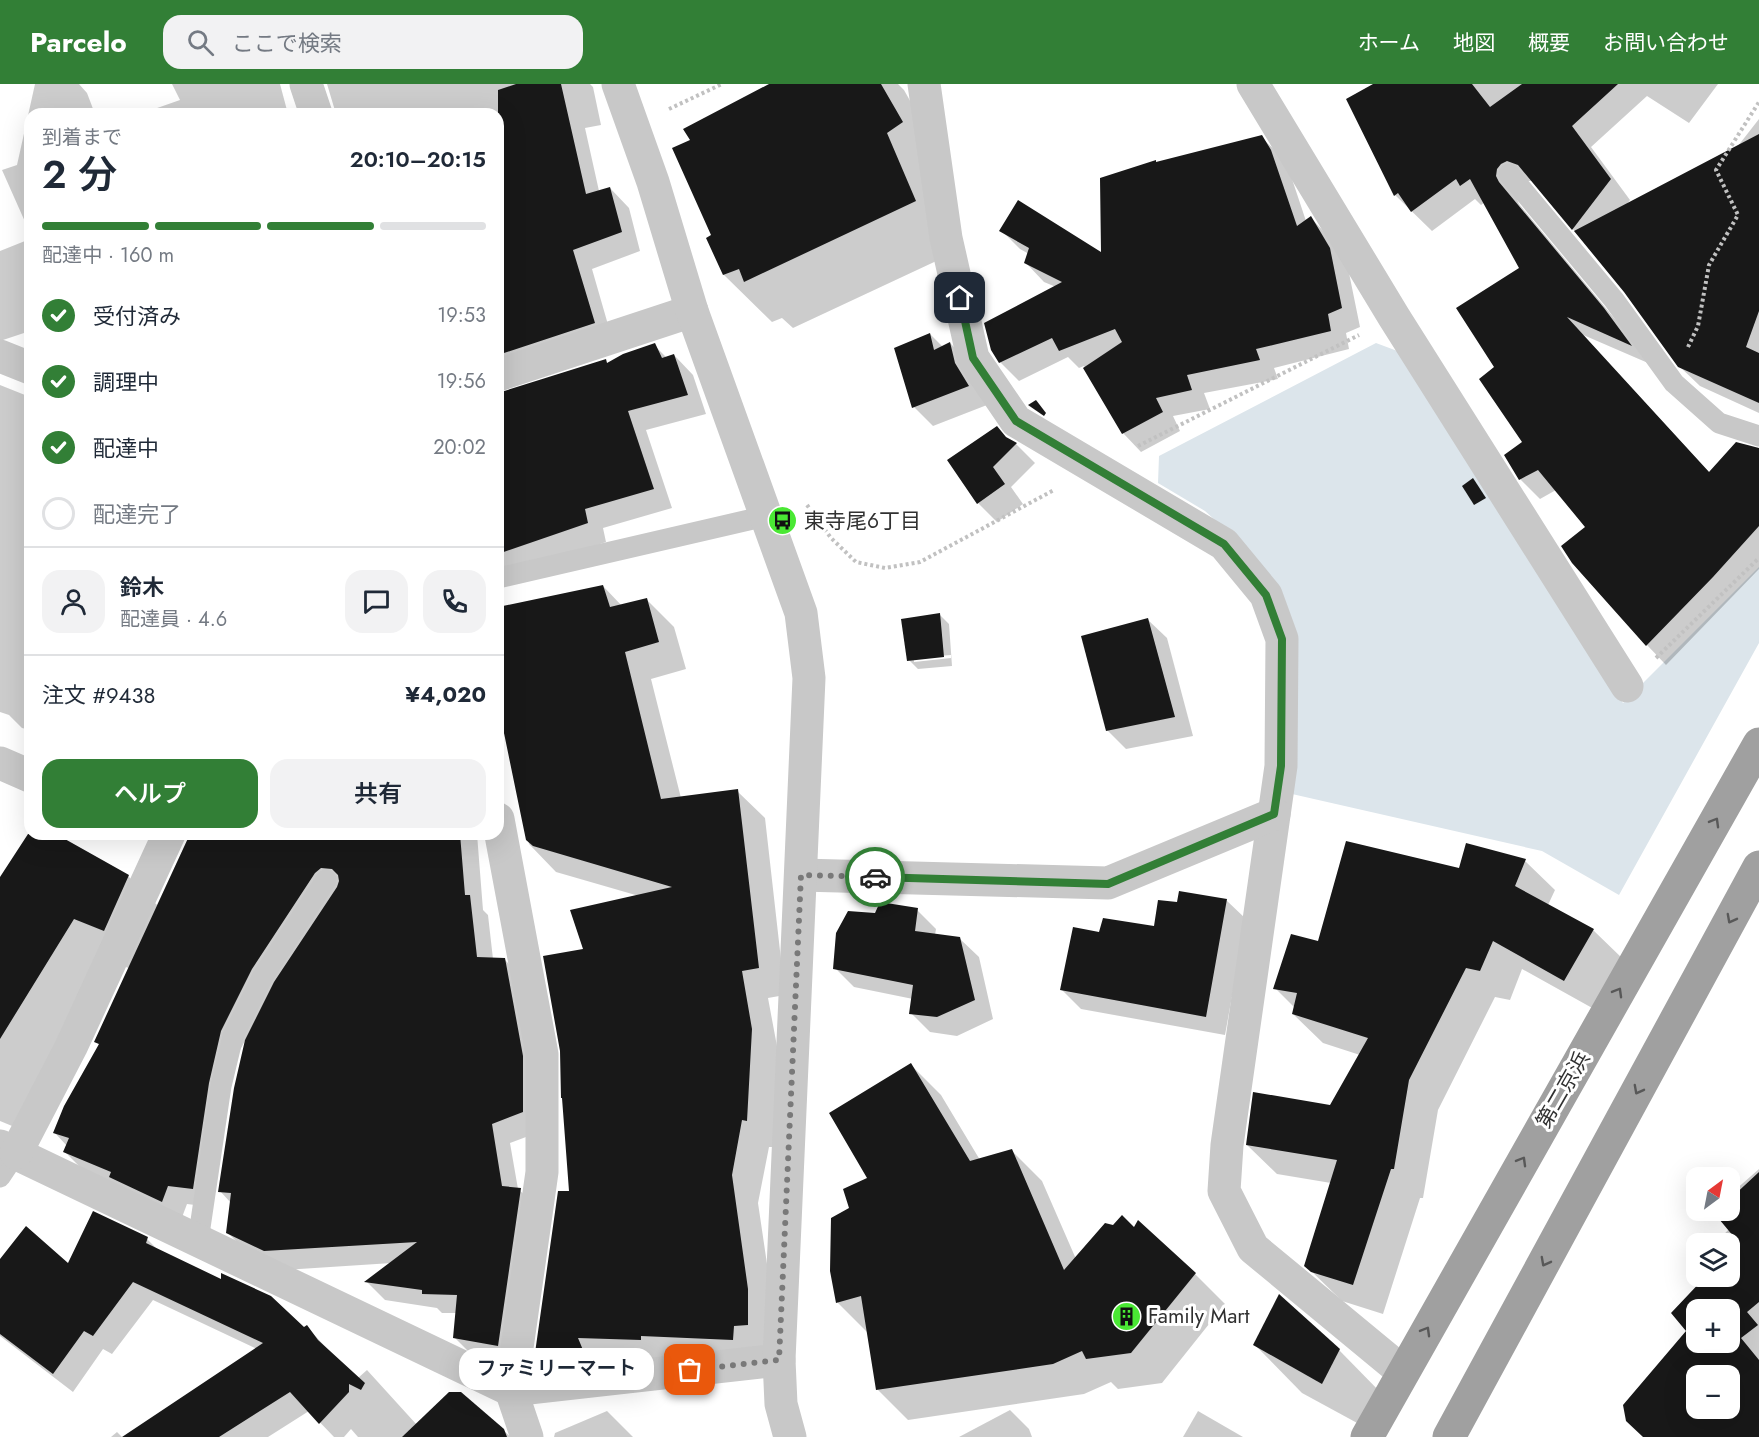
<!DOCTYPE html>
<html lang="ja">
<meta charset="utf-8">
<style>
:root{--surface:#fff;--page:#f2f2f3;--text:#1f2937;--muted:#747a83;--line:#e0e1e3;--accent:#327f36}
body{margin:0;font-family:Jost,"Noto Sans JP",sans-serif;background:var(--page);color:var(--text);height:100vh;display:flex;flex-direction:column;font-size:22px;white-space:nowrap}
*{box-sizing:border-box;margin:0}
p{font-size:20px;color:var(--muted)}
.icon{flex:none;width:33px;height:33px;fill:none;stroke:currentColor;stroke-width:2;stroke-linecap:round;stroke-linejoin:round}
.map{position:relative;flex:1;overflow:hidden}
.drawer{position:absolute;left:24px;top:24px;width:480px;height:732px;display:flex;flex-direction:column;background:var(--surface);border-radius:18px;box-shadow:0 6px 24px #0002}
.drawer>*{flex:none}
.needle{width:39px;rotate:32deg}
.controls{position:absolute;left:1686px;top:1083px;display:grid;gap:12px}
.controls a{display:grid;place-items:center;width:54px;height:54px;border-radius:12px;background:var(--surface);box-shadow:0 6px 24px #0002;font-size:30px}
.pin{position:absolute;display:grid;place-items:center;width:51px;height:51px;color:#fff;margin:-26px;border-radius:12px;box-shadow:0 3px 9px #0006}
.courier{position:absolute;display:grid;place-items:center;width:60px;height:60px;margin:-30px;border:4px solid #327f36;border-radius:50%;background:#fff;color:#222;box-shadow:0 2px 8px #0007}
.bubble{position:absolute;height:42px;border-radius:18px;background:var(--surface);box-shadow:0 6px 24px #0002;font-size:20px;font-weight:600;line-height:42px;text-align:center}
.summary em{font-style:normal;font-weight:600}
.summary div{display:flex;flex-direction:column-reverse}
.summary{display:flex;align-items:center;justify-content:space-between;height:102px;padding:0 18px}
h1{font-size:39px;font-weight:600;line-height:45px}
.bar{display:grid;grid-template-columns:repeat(4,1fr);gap:9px 6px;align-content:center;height:72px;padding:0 18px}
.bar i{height:8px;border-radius:4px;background:var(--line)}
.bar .active{background:var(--accent)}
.bar p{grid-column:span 4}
.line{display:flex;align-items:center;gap:15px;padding:0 18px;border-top:2px solid var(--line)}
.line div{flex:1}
.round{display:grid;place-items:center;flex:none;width:63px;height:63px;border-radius:18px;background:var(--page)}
ol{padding:0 18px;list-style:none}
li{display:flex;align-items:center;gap:18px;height:66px}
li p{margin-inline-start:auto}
li .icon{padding:6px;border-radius:50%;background:var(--accent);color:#fff;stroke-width:4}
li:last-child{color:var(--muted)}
li i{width:33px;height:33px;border:3px solid var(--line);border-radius:50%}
.cta{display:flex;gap:12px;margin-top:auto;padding:12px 18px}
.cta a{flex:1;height:69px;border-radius:18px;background:var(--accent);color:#fff;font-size:24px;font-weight:600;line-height:69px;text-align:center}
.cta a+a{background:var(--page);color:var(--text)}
header{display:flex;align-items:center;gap:36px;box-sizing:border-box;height:84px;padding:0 30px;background:var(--accent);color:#fff}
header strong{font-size:28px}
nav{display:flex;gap:33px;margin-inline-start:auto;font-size:21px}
.search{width:420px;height:54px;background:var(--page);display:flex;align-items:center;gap:15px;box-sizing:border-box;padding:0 21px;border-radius:18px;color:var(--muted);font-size:22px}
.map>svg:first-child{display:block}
.green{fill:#dce5eb}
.shadow{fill:#0003;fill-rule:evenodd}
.building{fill:#181818;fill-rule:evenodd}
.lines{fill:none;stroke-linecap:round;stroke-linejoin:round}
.path{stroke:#c1c1c1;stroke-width:4;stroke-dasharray:3 3;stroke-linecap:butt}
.service{stroke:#c8c8c8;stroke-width:21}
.minor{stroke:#c8c8c8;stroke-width:33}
.tertiary{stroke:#c8c8c8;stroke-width:33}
.trunk{stroke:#a0a0a0;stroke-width:33}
.oneway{stroke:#585858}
.done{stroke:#797979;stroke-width:6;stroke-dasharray:0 10.8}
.route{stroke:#327f36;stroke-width:8}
.labels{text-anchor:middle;stroke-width:6;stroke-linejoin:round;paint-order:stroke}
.poi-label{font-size:21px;fill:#313131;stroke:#fff;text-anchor:start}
.street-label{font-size:21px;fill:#313131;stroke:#fff}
</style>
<header>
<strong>Parcelo</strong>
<div class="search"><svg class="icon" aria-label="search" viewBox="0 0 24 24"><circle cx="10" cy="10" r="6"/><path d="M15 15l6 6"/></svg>ここで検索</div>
<nav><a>ホーム</a><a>地図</a><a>概要</a><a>お問い合わせ</a></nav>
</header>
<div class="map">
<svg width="1759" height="1353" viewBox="0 0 1759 1353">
<rect width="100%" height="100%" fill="#fff"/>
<path class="green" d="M1376,259L1400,268L1623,619L1759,483V559L1619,811L1542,767L1292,710L1298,591L1238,457L1205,427L1158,399L1159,372Z"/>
<g class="shadow">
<path d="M35,0H79L87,9L95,30H30V149L2,86L17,81Z"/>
<path d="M172,0H280L288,30H140L180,16Z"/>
<path d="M327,0H590L593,3L601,41L585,44L599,107L610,104L629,124L640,167L592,185L613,258L503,298L498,311L605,277L608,280L654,261L667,274L674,271L693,291L706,330L646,346L672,424L603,444L606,458L498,495V30H336Z"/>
<path d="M775,0H898L904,6L949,86L962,165L793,244L782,234L772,238L724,191L708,155L713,151L692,56Z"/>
<path d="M1376,0H1718L1689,39L1647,12L1591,63L1630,116L1624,124L1709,99L1759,35V329L1700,302L1679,282L1625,208L1533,97H1527L1516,113L1519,120L1624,246L1648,279L1581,250L1710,389L1759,366V485L1666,581L1647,561L1587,443L1556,406L1540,415L1520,395L1506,372L1524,359L1496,284L1521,184L1485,118L1481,121L1475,115L1432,147L1395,111Z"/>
<path d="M1261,53L1280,71L1289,86L1306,137L1311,134L1329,153L1348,184L1360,243L1346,249L1349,265L1274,284L1278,295L1204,309L1210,325L1173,332L1180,347L1141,368L1123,349L1084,282L1079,284L1068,273L1019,297L1000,278L1056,203L1044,198L1026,179L1029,170L1020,165L1001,146L1103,171L1157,80Z"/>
<path d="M30,155V247L0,257V167Z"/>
<path d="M930,250L943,263L950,259L969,278L987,321L933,342L914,323Z"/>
<path d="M0,301L30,313V646L22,644L9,631L0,628Z"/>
<path d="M1009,356L1016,360L1035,379L1011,403L1023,420L997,438L978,419L949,376Z"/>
<path d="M603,502L622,522L647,516L674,543L686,585L651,595L681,714L737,707L765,734L785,911L768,914L779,973L774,1063H769L758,1119L775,1234L774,1268L564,1296L537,1268L570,1109L585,867L639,812L556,788L529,760L498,612V525Z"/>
<path d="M940,531L949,540L952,582L918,585L909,576ZM951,571V574L914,578V574Z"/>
<path d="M1147,535L1167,554L1193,652L1126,665L1107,646Z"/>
<path d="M30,749L53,750L128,792L157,821L190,750H477L483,826L488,831L493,875H504L523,894L542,1047L510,1059L518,1105L539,1124L517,1280L474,1273L455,1254L457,1229H442L437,1224L385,1216L367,1198L392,1179L284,1186L247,1168L228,1149L231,1119L220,1107L246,955L239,968L227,1020L211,1123L187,1120L181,1136L84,1087L65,1068L67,1062L55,1049L100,962L96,957L129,884L122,882L29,1049L0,1037V796Z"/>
<path d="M1525,777L1555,806L1548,821L1593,846L1623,875L1594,925L1522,885L1510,916L1495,913L1438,1026L1423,1114H1420L1383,1230L1342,1217L1305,1181L1331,1099L1277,1090L1247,1061L1331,1023L1360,971L1323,959L1293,930L1295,924L1275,904L1319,858L1460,786Z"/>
<path d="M1226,816L1246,835L1225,951L1081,925L1062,906L1100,850L1155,844L1178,820Z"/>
<path d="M917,826L936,845L935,851L959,854L979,873L993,935L957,952L930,948L911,929L913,915L854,903L835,884L876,831Z"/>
<path d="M911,981L941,1011L980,1076L1012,1067L1042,1097L1076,1175L1134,1145L1195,1190L1225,1220L1162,1299L1118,1305L1111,1298L1084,1310L908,1336L877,1305L868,1249L838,1219L831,1187L850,1125L870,1094Z"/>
<path d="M1759,1085V1353H1645L1688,1247L1673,1229L1730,1192V1160H1715L1729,1145L1730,1117L1734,1107ZM1696,1226H1730V1258H1696ZM1696,1292H1730V1324H1696Z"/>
<path d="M147,1155L159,1167L304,1245L307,1243L333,1271L358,1294L367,1286L417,1341L503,1346L511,1353H358L351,1345L344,1353H334L309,1327L268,1353H125L257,1265L153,1216L112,1270L103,1265L73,1308L0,1252V1177L69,1181Z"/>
<path d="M1255,1261L1339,1266L1386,1314L1370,1346L1302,1309Z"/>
<path d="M1010,1326L1029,1345L1032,1353H959Z"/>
<path d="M607,1327L633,1353H554L555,1349Z"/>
<path d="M1198,1327L1243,1353H1183Z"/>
<path d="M117,1348L122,1353H111Z"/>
</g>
<g class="building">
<path d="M516,0H561L586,110L610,103L622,148L573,166L595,239L498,271V6Z"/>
<path d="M769,0H881L903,38L887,49L916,117L744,198L739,185L723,191L706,154L711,151L672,64L690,56L683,45Z"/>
<path d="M1373,0H1472L1490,23L1522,0H1618L1572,42L1611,95L1572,146L1518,81L1507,77L1501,80L1497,85L1496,92L1499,98L1604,224L1632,262L1567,233L1709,388L1736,358L1759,364V442L1713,493L1646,562L1572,479L1561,462L1585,443L1538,386L1519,396L1504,371L1522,358L1479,295L1494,283L1456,224L1519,184L1470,95L1460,102L1456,95L1411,128L1398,109L1394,112L1346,15Z"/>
<path d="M1759,50V227L1746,263L1759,269V319L1678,283L1624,208L1574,147Z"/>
<path d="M1262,51L1271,66L1297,142L1311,132L1330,164L1342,224L1328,230L1331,247L1256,265L1260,276L1187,291L1192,306L1156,314L1163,328L1122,350L1083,284L1122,258L1115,245L1059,267L1052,254L999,279L991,266L984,239L1062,198L1024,179L1029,164L999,147L1018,116L1101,168L1100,94L1156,76V78Z"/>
<path d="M930,249L934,266L950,258L955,279L969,302L912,324L894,264Z"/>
<path d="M655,259L662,274L674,270L688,311L628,327L654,405L585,425L588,439L498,470V309L606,275L607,279L623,270Z"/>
<path d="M1036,316L1046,329L1044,332L1028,321Z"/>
<path d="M997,342L1006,353L1017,359L993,383L1005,400L977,420L947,376Z"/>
<path d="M1473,394L1486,414L1474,421L1462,402Z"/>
<path d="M603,501L610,523L647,514L659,558L625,568L661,715L738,705L759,884L742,887L752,945L747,1037L742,1036L732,1091L748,1205V1241L734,1242L733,1256L641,1252V1256L578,1254L588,1278L535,1269L558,1107H569L562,1014H561L560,967L543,872L583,865L570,826L672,803L533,762L526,756L498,620V523Z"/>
<path d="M940,529L944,573L907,577L901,535Z"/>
<path d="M1148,534L1175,633L1106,647L1081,552Z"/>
<path d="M28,750H56L129,791L104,847L74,835L0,955V793Z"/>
<path d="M190,750H460L465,811H470L477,873L505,874L523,972V1028L492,1040L502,1102L521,1104L498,1262L453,1254L457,1211L422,1210V1206L364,1198L417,1158L264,1167L226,1149L231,1109L218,1108L234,1004L245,956L274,898L337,803L339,797L338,791L332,785L321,784L315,789L252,885L221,947L209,999L193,1105L168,1102L162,1118L109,1093L111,1088L63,1068L69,1054L53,1049L64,1022L99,960L94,958Z"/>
<path d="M1346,757L1459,784L1466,759L1526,775L1515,802L1594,845L1564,897L1493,857L1480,887L1466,884L1409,996L1394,1085H1391L1353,1201L1311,1188L1304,1182L1337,1076L1246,1061L1253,1008L1330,1021L1368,954L1292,930L1297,909L1273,905L1291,850L1318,857Z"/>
<path d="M1179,807L1227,815L1206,933L1060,906L1073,843L1099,848L1103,834L1154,842L1158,816L1177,818Z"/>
<path d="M880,818L918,824L915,847L960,853L975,916L937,933L909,930L913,901L833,885L836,849L848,827L875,829Z"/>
<path d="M911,979L970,1077L1012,1065L1064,1186L1105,1139L1113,1141L1122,1131L1134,1143L1138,1136L1196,1189L1131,1269L1086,1275L1082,1267L1053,1280L876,1306L861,1212L836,1219L830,1187L831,1134L849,1124L843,1105L867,1094L829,1029Z"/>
<path d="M1759,1088V1218L1747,1228L1758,1241L1741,1254L1759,1276V1353H1643L1626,1337L1623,1321L1686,1247L1671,1229L1706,1192H1730V1168L1739,1159L1719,1135L1723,1126H1730V1115ZM1696,1226H1730V1258H1696ZM1696,1292H1730V1324H1696Z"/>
<path d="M93,1127L148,1153L146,1159L221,1195V1189L271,1212L304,1243L307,1241L318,1256L365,1299L361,1306L349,1300V1308L319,1340L290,1308L219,1353H122L263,1259L133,1198L93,1252L84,1247L53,1290L0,1250V1175L26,1142L68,1179Z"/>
<path d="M1279,1210L1340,1265L1322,1300L1253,1261Z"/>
<path d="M449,1308H461L504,1345L507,1353H402Z"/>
</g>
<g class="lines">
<g class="path">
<path d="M669,25L722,0"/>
<path d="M1688,263L1698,242L1709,181L1738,131L1716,86L1759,18"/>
<path d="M1138,362L1359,251"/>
<path d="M807,421L831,454L856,478L885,484L920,478L1054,406"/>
<path d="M1656,574L1759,474"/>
</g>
<g class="service">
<path d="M1509,90L1614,216L1674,299L1719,339L1759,352"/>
<path d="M498,494L766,432"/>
<path d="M0,1093L16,1069"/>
<path d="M198,1157L221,1002L233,952L263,892L326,796"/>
</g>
<g class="minor">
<path d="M306,0L316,30"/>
<path d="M924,0L946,154L973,274L1016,337L1224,460L1266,511L1282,555L1281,682L1227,1061L1224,1107L1253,1164L1403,1288"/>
<path d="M1253,0L1394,233L1627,602"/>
<path d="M0,272L30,284"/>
<path d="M498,291L692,227"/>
<path d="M0,679L30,692"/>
<path d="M498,735L542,970V1088L511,1306L527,1353"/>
<path d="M801,791L1108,799L1274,730"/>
<path d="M0,1062L511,1306L779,1276"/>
<path d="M16,1069L71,963L169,750"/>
</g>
<path class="tertiary" d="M618,0L653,98L692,227L801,529L809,594L779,1276L781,1320L790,1353"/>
<g class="trunk">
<path d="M1367,1353L1759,660"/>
<path d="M1449,1353L1759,783"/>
</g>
</g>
<defs><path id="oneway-chevron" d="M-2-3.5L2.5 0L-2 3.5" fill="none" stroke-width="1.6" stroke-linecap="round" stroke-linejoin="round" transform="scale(1.5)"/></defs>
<g class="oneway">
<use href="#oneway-chevron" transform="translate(1715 738) rotate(-60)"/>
<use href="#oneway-chevron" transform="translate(1731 835) rotate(118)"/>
<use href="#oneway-chevron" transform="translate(1618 908) rotate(-60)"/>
<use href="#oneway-chevron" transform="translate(1638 1006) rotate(118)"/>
<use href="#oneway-chevron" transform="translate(1522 1077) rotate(-60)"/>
<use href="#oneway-chevron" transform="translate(1545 1178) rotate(118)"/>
<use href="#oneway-chevron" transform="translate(1426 1247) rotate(-60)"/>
</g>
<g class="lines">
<path class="done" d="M690,1286L779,1276L801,791L875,793"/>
<path class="route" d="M875,793L1108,800L1274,730L1281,682L1282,555L1266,511L1224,460L1016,337L973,274L960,214"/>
</g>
<defs>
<symbol id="bus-disc" viewBox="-11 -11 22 22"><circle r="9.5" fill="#4ae834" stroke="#fff"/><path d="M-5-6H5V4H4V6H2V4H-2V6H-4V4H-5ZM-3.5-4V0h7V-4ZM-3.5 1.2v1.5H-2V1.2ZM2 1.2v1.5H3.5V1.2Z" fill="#111"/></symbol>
<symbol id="building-disc" viewBox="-11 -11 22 22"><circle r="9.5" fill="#4ae834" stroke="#fff"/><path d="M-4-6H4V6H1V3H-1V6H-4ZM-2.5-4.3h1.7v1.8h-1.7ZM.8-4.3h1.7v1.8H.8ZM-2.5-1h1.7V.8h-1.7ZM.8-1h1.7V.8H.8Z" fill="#111"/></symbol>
</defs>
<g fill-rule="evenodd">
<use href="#bus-disc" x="766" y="420" width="33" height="33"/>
<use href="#building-disc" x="1110" y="1216" width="33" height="33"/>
</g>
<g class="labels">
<g class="poi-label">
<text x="804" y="444">東寺尾6丁目</text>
<text x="1148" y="1239">Family Mart</text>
</g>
<g class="street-label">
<text transform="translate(1563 1006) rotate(-60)" y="7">第二京浜</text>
</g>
</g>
</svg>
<div class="controls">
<a><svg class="needle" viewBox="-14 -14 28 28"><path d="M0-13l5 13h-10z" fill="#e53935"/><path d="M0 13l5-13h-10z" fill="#747a83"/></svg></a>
<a><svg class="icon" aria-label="layers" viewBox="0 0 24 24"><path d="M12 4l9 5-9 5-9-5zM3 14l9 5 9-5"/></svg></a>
<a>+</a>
<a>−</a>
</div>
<div class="pin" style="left:690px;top:1286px;background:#ea580c"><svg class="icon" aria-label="bag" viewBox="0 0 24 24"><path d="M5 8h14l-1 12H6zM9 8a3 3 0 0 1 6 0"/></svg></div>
<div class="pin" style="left:960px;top:214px;background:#1f2937"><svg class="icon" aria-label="home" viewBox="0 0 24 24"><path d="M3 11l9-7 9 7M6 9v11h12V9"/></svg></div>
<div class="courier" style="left:875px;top:793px"><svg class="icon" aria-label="car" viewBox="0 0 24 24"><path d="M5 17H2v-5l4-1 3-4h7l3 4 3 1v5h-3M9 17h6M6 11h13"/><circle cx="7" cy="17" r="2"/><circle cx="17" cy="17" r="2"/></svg></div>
<div class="bubble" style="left:459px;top:1264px;width:195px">ファミリーマート</div>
<section class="drawer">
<div class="summary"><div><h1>2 分</h1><p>到着まで</p></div><em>20:10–20:15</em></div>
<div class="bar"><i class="active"></i><i class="active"></i><i class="active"></i><i></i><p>配達中 · 160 m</p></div>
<ol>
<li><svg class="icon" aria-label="check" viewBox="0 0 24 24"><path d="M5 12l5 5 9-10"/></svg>受付済み<p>19:53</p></li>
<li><svg class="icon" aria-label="check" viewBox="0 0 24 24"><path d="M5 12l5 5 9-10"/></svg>調理中<p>19:56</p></li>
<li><svg class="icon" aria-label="check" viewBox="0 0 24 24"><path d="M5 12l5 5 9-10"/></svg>配達中<p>20:02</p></li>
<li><i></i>配達完了</li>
</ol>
<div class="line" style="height:108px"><a class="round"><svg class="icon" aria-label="person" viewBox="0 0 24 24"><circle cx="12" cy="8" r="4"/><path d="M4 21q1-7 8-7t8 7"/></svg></a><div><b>鈴木</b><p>配達員 · 4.6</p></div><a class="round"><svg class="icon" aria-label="chat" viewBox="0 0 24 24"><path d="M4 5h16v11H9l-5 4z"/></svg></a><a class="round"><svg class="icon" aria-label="phone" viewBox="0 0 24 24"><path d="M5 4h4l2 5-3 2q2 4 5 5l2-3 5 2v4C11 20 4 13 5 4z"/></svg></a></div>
<div class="line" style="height:78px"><div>注文 #9438</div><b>¥4,020</b></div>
<div class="cta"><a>ヘルプ</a><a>共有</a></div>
</section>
</div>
